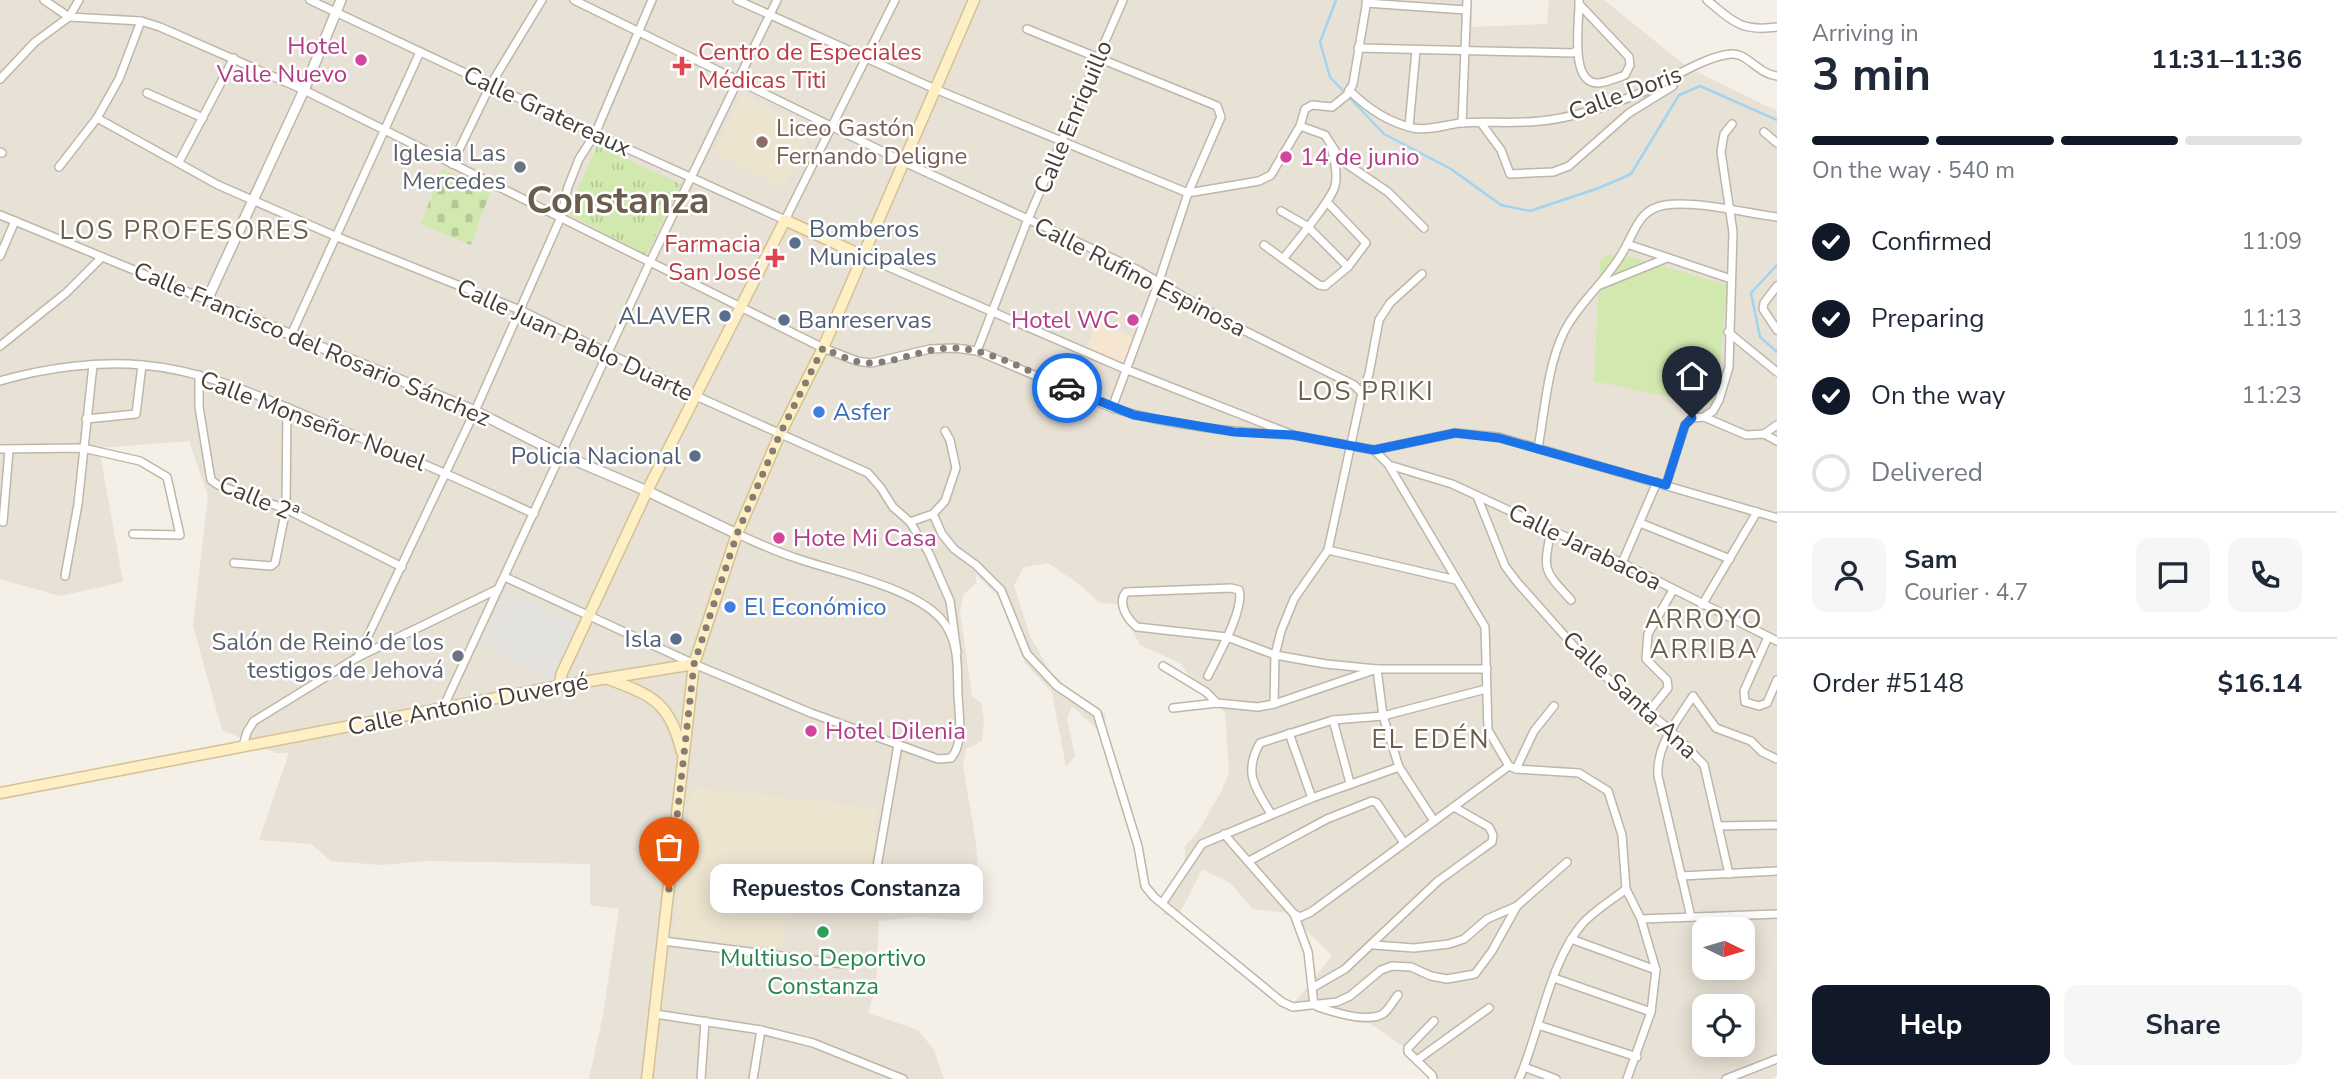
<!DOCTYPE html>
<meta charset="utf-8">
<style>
:root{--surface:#fff;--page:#f6f6f7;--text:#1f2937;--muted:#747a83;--line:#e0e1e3;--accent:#111827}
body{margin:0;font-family:"Nunito Sans",sans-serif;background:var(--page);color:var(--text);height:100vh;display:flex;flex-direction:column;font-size:26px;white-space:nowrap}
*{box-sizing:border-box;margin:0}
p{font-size:23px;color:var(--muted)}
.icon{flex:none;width:38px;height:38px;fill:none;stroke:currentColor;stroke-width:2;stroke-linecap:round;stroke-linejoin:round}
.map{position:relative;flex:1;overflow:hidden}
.panel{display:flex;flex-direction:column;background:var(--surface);width:560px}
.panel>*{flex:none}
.needle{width:46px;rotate:95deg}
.controls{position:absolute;left:1692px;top:917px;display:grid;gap:14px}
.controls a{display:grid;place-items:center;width:63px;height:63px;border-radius:14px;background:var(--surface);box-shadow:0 4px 18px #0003;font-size:35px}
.pin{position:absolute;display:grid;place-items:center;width:60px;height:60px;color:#fff;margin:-72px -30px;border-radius:50% 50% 50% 0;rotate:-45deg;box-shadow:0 0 7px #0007}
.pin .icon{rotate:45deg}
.courier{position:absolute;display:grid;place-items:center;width:70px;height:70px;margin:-35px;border:5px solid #1a73e8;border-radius:50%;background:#fff;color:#222;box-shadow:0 2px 9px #0007}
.bubble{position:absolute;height:49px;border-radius:14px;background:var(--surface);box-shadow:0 4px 18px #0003;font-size:23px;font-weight:700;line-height:49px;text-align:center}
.headline em{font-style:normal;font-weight:700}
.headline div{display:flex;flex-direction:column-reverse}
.headline{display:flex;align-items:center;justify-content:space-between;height:119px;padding:0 35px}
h1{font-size:46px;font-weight:700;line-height:52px}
.bar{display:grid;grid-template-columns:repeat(4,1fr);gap:10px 7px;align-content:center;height:84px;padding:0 35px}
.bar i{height:9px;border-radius:5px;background:var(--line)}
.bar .selected{background:var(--accent)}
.bar p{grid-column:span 4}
.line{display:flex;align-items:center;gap:18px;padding:0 35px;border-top:2px solid var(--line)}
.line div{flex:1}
.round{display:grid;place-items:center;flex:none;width:74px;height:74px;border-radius:14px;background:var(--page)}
ol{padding:0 35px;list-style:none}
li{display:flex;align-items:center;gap:21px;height:77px}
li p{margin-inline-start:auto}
li .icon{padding:7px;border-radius:50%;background:var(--accent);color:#fff;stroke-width:4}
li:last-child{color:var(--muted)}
li i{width:38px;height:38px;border:4px solid var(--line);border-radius:50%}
.primary-button{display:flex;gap:14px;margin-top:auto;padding:14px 35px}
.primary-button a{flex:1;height:80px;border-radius:14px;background:var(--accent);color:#fff;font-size:28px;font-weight:700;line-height:80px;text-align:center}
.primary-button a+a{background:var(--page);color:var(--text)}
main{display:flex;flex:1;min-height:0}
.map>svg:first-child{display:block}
.residential{fill:#e8e1d5;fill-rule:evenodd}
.commercial{fill:#f6e5d1}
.education{fill:#ede4d0}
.cemetery{fill:url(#cemetery-stones)}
.park{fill:url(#park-tufts)}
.pitch{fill:#d1e8af}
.parking{fill:#e4e2df}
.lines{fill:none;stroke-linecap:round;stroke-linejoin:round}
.stream{stroke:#a2d4f1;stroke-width:2.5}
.minor-casing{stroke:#bfb6a9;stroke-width:10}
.tertiary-casing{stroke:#bfb6a9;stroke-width:12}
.secondary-casing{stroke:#d4c196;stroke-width:13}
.minor{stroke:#fff;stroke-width:7}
.tertiary{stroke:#fff;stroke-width:9}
.secondary{stroke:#ffefc5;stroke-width:10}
.done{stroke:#847d74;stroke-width:7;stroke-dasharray:0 12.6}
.route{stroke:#1a73e8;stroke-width:9}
.hotel-dot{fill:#d1479c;stroke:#fff;stroke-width:2.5}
.health-dot{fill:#e0444e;stroke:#fff;stroke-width:2.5}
.education-dot{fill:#8d6e63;stroke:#fff;stroke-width:2.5}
.worship-dot{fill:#6b7280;stroke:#fff;stroke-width:2.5}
.service-dot{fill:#5c6f8a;stroke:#fff;stroke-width:2.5}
.shop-dot{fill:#3f7fe0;stroke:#fff;stroke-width:2.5}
.leisure-dot{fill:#2e9e5b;stroke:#fff;stroke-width:2.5}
.labels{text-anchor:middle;stroke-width:5;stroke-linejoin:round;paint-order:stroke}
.hotel-label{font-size:24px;fill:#b23c85;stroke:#fff;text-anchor:start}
.health-label{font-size:24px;fill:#be3a42;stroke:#fff;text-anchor:start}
.street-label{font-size:24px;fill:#473f36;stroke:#fff}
.education-label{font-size:24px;fill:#785e54;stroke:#fff;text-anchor:start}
.worship-label{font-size:24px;fill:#5b616d;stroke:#fff;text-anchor:end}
.service-label{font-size:24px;fill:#4e5e75;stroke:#fff;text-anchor:end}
.shop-label{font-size:24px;fill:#366cbe;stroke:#fff;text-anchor:start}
.leisure-label{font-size:24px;fill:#27864d;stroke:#fff}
.neighbourhood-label{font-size:26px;letter-spacing:2px;fill:#6a5d4d;stroke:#fff}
.town-label{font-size:38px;font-weight:bold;fill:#6a5d4d;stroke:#fff}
</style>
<main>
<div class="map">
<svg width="1777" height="1079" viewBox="0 0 1777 1079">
<defs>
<pattern id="cemetery-stones" width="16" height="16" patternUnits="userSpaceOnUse" patternTransform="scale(1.75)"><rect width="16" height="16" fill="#d1e8af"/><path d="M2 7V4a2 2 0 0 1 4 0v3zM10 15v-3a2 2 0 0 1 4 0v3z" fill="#b5c897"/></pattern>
<pattern id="park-tufts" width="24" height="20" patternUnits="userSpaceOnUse" patternTransform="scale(1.75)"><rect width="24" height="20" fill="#d1e8af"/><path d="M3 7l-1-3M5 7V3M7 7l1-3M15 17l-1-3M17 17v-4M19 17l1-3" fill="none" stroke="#b5c897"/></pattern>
</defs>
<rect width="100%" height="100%" fill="#f4efe7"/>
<path class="residential" d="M0,0H1471L1472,27L1547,24L1549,0H1604L1687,67L1777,111V1075L1771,1079H1430L1425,1062L1371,1024L1294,1003L1332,956L1289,913L1253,909L1230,883L1202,869L1179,915H1163L1168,900L1179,887L1184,873L1185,846L1198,832L1221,792L1229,772L1225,713L1195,684L1180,663L1140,645L1119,605L1099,602L1079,584L1048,563L1024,567L1014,585L1030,636L1048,668L1075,696L1106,714L1103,735L1072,706L1067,719L1075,756L1066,767L1052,692L1025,663L1003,601L976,574V583L963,595L960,613L972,696L981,703L984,720L982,741L966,749L963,766L976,842L980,908L970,921L917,917L879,921L876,986L868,1013L918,1030L934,1050L944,1079H589L603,1015L619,909L590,905V864L427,861L381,865L331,861L311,844L259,840L289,753H276L222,730L193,626L208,496L189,441L99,448L123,582L60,596L0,579ZM1704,929H1743V968H1704ZM1704,1006H1743V1045H1704Z"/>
<path class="commercial" d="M1098,322L1135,338L1123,364L1086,348Z"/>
<g class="education">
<path d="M742,95L810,130L783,188L713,153Z"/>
<path d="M692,787L878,808L867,907L788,897L782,949L673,936Z"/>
</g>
<path class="cemetery" d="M442,169L490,192L471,245L421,224Z"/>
<path class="park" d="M597,146L681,184L646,255L567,213Z"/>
<path class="pitch" d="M1610,254L1624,255L1727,285L1718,388L1713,403L1703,404L1594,381L1600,260Z"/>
<path class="parking" d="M507,590L580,625L552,682L483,643Z"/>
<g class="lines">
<g class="stream">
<path d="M1336,0L1320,42L1330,77L1384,134L1451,169L1501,205L1530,211L1599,188L1631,174L1679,95L1700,86L1777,120"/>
<path d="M1777,265L1751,293L1760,337L1777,352"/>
</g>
<defs>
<g id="minor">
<path d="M44,0L69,17L141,21L160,27L304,90L823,348L857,361L871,363L930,349L955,348L977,351L1112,408C1171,426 1232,432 1293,435"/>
<path d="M310,0L595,134L785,220L895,0"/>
<path d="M574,0L904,162L1138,270L1229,323L1354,385L1362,393"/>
<path d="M737,0L935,89L1188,193L1259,181L1271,175L1300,126L1305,109L1312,105L1332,107L1347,95L1353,84L1367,0"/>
<path d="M1579,0C1580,19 1568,85 1599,83C1607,82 1617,78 1625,75L1630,65L1629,57L1580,5"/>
<path d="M1707,0C1733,22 1742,32 1777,27"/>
<path d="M1366,3L1466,10"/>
<path d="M1027,29L1217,106L1221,117L1188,193L1158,284L1112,408"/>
<path d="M1358,48L1573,53L1577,50"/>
<path d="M0,79L35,42L69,17L79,0"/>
<path d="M1349,90C1367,108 1387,122 1413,128C1428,131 1445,125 1460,123C1486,121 1514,124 1540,121C1575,118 1611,105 1643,92C1669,81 1702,57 1731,54C1746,52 1758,74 1777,76"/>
<path d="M147,93L203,118"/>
<path d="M97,118L218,185L335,236L520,310L696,396L868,473L881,488L893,507L910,522L929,553L950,601L957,653"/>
<path d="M1462,123L1467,0"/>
<path d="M1481,123L1501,150L1510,174L1553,172L1569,166L1629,113L1673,86L1675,77"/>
<path d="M1300,126L1325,135L1341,160L1388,192L1424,228"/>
<path d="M1409,127L1416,50"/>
<path d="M1764,132L1777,143"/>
<path d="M0,152L2,153"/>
<path d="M179,162L234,58"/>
<path d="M452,164L491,84L542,0"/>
<path d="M59,167L97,118L119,79L141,21"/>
<path d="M1281,211L1307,226L1348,267"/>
<path d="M0,215L207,300"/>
<path d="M1627,244L1731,279"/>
<path d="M1264,245L1319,285L1325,286L1348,267L1366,243L1327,202"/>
<path d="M0,256L15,221"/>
<path d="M863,256L1125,369L1293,435L1374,450L1455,433L1499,437L1777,518"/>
<path d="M1283,259C1295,243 1330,203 1335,186C1338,174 1334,159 1331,147"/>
<path d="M1600,285L1667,258"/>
<path d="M1777,286L1764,303L1763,309L1777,330"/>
<path d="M1728,332L1777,372"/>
<path d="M291,335L420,52"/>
<path d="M0,346L66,293L102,257"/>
<path d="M977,351L1028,219L1123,0"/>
<path d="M199,375V407L211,480L218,485L286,509L402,567"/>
<path d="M0,381C44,368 96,361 142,365C204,370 262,397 319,421C392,450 463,480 534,514"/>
<path d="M1704,417L1746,435L1764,434L1777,441"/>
<path d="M86,419L136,414L142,365"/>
<path d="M1764,434L1777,425"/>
<path d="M1538,448C1545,410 1547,367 1564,332C1579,302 1608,280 1624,250C1635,231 1639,209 1665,205C1694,200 1746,213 1777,217"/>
<path d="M0,449L83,448L140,461L167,477L180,535L133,534"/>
<path d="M1374,450L1388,464L1485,627L1488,730L1509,766L1516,769L1579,773L1608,791L1622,835L1626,889L1641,919L1656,970L1651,1012L1627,1079"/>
<path d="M1389,465L1452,484L1622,563L1777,641"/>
<path d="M1666,485L1685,425L1692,418L1704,417L1713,411L1719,400L1729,367L1733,232L1721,152L1724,134L1732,124"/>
<path d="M1477,496L1505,566L1517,582L1588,662L1670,730L1704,765L1729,874"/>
<path d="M933,514L942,534L954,549L976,565L1001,590L1027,654L1057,686L1097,713L1138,846L1145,886L1154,897L1282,1002L1293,1007L1337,1002L1350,996L1381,970L1392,966L1411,967L1431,976L1447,979L1475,974L1492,951L1517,906"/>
<path d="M3,522L9,450"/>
<path d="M910,522L933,514L945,501L956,468L950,440L945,431"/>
<path d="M1640,523L1730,559"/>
<path d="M1551,530C1543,572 1543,569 1571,600"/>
<path d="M1328,550L1456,580"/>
<path d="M234,563L271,566L275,563L286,509L287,407"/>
<path d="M1622,563L1657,482"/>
<path d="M65,576L78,504L93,365"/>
<path d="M505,577L694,664L811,713L938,759L951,758C964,744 959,715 958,696C957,672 960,646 945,624C920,588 838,573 796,558C776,552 756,542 737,534"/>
<path d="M1702,605L1757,512"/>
<path d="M1768,637L1744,691L1745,702L1759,706L1767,703L1777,680"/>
<path d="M358,657L475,411L561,217L568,187L579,159L595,134L652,0"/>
<path d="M1163,666L1206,692L1217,703"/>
<path d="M1208,676C1217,657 1245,609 1239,590L1231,588L1126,592C1117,603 1127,619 1137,627L1227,637L1275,655L1326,664L1377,669H1487"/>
<path d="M1274,704L1275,655L1281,631L1294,599L1328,550L1362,393L1369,374L1379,320L1390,303L1422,274"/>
<path d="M1173,708L1217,703L1258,707L1274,704L1377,669L1383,716L1399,767L1434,821"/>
<path d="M442,710L650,262L777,0"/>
<path d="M1647,714L1668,688L1667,680L1646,659L1648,634L1673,590"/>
<path d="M1333,720L1350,783"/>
<path d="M1289,733L1312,798"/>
<path d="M243,746L247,732L254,721L358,657L498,589"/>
<path d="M1516,769L1534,731L1554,706"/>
<path d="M1271,814C1255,787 1243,773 1260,743L1333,720L1383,716L1486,689"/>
<path d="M1718,826L1777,825"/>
<path d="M1224,834L1294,914L1308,952L1314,1005"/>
<path d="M1249,861L1327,819L1372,801L1377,803L1404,843"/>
<path d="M1681,876L1777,871"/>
<path d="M1163,902L1202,844L1312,798L1399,767"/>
<path d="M870,907L898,745"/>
<path d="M1294,914L1300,917L1311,912L1509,766"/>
<path d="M1691,917L1658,776C1656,745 1677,721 1693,696L1716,728L1751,741L1762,752L1777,759"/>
<path d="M1641,919L1777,914"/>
<path d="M1571,939L1656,970"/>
<path d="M663,941L844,964"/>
<path d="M1374,945L1414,948L1449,944L1464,939L1487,919L1517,906L1567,862"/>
<path d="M1554,978L1651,1012"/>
<path d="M1312,988L1345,969L1438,881L1492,842L1493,835L1489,827L1454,807"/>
<path d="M1318,1007C1333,1012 1370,1024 1384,1013C1389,1009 1394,1000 1398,995"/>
<path d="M655,1014L761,1030L813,1043L903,1079"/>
<path d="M1538,1025L1637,1057"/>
<path d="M1417,1060L1489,1008"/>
<path d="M1524,1067L1556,1079"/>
<path d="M701,1079L705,1021"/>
<path d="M753,1079L761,1030"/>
<path d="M1433,1079L1432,1075L1408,1052V1048L1434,1021"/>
<path d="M1519,1079C1540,1032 1549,962 1583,923C1595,910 1612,900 1626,889"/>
<path d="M1726,1079L1777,1059"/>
</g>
<path id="tertiary" d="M341,0L304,90L207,300L475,411L560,454L647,491L737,534"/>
<g id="secondary">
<path d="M608,679C655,696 669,703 682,752"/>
<path d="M559,686L562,673L647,491L785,220L863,256"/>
<path d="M0,793L559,686L694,664"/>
<path d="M647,1079L694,664L737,534L780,434L823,348L974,0"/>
</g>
</defs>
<use href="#minor" class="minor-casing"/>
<use href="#tertiary" class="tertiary-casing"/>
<use href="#secondary" class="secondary-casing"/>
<use href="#minor" class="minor"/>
<use href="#tertiary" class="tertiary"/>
<use href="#secondary" class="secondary"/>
</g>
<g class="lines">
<path class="done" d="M669,889L694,664L737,534L780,434L823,348C837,354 853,363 869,363C898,363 925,347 955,348C990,349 1034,374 1067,388"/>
<path class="route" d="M1067,388L1134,415L1234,432L1293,435L1374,450L1455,433L1499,438L1666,485L1685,425L1692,418"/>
</g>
<g class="hotel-dot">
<circle cx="361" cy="60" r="7"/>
<circle cx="1286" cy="157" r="7"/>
<circle cx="1133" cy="320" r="7"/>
<circle cx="779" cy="538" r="7"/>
<circle cx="811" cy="731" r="7"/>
</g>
<g class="health-dot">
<path d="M678.5 55.5h7v7h7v7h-7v7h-7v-7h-7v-7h7z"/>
<path d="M771.5 247.5h7v7h7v7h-7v7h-7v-7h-7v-7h7z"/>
</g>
<circle class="education-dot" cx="762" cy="142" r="7"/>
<g class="worship-dot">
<circle cx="520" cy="167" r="7"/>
<circle cx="458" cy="656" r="7"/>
</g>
<g class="service-dot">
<circle cx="795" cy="243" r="7"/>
<circle cx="725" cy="316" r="7"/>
<circle cx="784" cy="320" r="7"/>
<circle cx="695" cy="456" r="7"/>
<circle cx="676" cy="639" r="7"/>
</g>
<g class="shop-dot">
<circle cx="819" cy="412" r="7"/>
<circle cx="730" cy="607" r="7"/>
</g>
<circle class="leisure-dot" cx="823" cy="932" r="7"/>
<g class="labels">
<g class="hotel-label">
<text x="347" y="54" text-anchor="end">Hotel<tspan x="347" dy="28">Valle Nuevo</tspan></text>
<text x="1300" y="165">14 de junio</text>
<text x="1119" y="328" text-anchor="end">Hotel WC</text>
<text x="793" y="546">Hote Mi Casa</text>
<text x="825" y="739">Hotel Dilenia</text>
</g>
<g class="health-label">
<text x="698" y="60">Centro de Especiales<tspan x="698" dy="28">Médicas Titi</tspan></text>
<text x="761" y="252" text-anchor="end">Farmacia<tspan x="761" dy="28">San José</tspan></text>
</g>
<g class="street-label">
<text transform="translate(1625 93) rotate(-20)" y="8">Calle Doris</text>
<text transform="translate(547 111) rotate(25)" y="8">Calle Gratereaux</text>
<text transform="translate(1073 117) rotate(-67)" y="8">Calle Enriquillo</text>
<text transform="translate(1140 277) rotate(27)" y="8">Calle Rufino Espinosa</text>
<text transform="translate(575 340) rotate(25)" y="8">Calle Juan Pablo Duarte</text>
<text transform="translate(312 344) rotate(23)" y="8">Calle Francisco del Rosario Sánchez</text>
<text transform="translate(313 421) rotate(21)" y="8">Calle Monseñor Nouel</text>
<text transform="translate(259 499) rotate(23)" y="8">Calle 2ª</text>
<text transform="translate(1585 547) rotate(26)" y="8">Calle Jarabacoa</text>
<text transform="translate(1630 695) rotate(43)" y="8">Calle Santa Ana</text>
<text transform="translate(468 704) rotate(-11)" y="8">Calle Antonio Duvergé</text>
</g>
<g class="education-label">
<text x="776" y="136">Liceo Gastón<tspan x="776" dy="28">Fernando Deligne</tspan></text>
</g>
<g class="worship-label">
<text x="506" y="161">Iglesia Las<tspan x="506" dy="28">Mercedes</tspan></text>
<text x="444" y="650">Salón de Reinó de los<tspan x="444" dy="28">testigos de Jehová</tspan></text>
</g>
<g class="service-label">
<text x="809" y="237" text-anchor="start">Bomberos<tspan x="809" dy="28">Municipales</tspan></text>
<text x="711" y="324">ALAVER</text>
<text x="798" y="328" text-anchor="start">Banreservas</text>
<text x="681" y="464">Policia Nacional</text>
<text x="662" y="647">Isla</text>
</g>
<g class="shop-label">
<text x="833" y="420">Asfer</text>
<text x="744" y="615">El Económico</text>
</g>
<g class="leisure-label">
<text x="823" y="966">Multiuso Deportivo<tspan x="823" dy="28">Constanza</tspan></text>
</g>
<g class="neighbourhood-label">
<text x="185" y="239">LOS PROFESORES</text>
<text x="1366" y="400">LOS PRIKI</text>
<text x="1704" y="628">ARROYO<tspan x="1704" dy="30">ARRIBA</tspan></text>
<text x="1431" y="748">EL EDÉN</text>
</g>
<g class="town-label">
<text x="618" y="213">Constanza</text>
</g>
</g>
</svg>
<div class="controls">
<a><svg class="needle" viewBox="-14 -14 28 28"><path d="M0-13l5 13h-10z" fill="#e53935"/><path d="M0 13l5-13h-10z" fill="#747a83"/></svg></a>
<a><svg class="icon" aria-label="locate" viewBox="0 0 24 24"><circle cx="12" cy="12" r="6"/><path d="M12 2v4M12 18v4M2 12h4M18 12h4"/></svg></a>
</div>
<div class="pin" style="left:669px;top:889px;background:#ea580c"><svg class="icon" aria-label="bag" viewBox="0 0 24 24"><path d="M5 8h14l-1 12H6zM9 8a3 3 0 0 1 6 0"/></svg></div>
<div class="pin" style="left:1692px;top:418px;background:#1f2937"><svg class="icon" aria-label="home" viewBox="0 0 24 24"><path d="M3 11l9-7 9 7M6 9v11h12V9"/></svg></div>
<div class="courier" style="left:1067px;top:388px"><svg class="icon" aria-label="car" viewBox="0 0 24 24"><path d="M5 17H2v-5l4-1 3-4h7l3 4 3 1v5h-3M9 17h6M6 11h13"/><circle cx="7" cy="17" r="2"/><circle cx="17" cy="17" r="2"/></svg></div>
<div class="bubble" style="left:710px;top:864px;width:273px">Repuestos Constanza</div>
</div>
<section class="panel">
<div class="headline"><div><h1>3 min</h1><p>Arriving in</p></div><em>11:31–11:36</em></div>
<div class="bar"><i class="selected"></i><i class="selected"></i><i class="selected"></i><i></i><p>On the way · 540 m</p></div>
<ol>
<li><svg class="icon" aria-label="check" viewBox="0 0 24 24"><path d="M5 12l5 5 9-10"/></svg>Confirmed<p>11:09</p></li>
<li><svg class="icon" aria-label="check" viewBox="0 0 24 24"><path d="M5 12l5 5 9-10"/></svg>Preparing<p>11:13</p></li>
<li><svg class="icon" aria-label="check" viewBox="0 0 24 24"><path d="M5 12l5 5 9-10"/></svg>On the way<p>11:23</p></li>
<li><i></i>Delivered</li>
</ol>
<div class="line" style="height:126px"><a class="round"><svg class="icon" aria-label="person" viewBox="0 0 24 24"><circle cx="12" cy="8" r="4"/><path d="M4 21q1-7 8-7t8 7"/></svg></a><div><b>Sam</b><p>Courier · 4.7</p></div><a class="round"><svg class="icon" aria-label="chat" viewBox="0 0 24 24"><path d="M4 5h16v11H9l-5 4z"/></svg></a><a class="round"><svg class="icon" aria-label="phone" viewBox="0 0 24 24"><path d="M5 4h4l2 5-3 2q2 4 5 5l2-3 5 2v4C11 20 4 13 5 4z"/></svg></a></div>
<div class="line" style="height:91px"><div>Order #5148</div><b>$16.14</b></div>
<div class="primary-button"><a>Help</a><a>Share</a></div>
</section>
</main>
